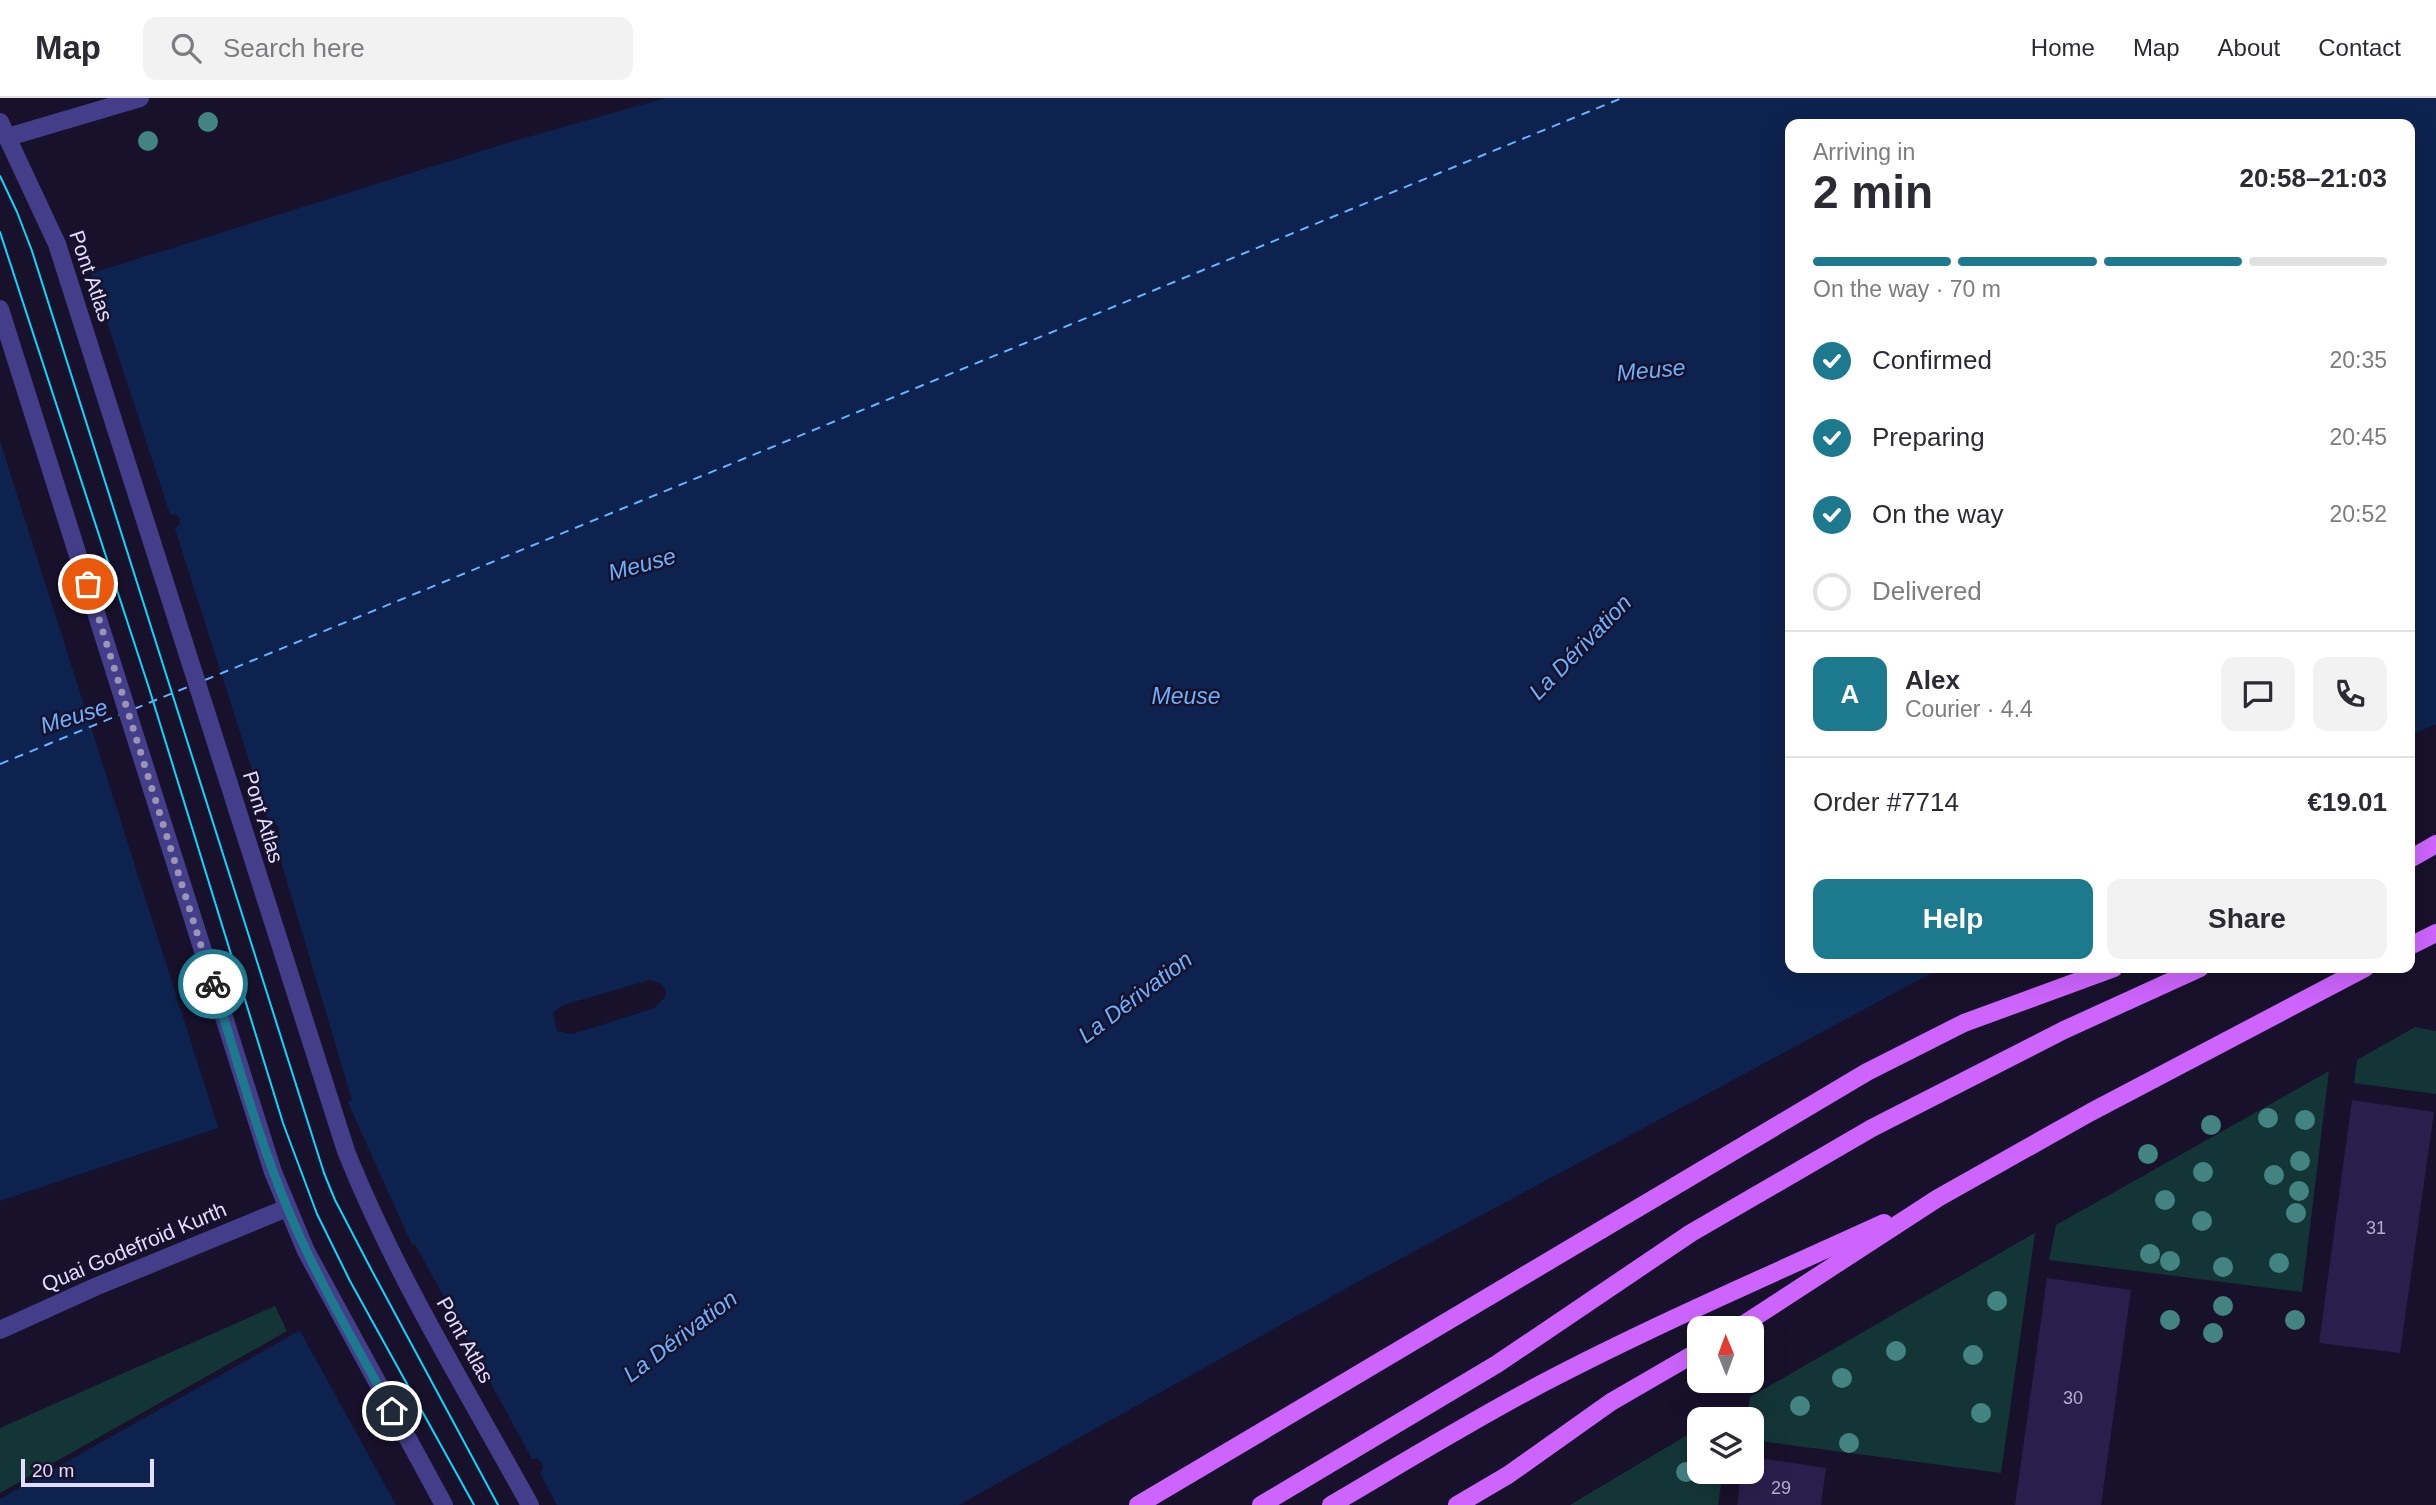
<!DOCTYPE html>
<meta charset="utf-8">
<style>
:root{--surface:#fff;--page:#f2f2f3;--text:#2b2b33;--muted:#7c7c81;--line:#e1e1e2;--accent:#1c798e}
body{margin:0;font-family:Arial,sans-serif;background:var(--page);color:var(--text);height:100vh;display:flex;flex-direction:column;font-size:26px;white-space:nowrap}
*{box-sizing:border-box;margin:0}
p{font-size:23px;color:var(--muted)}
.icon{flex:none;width:38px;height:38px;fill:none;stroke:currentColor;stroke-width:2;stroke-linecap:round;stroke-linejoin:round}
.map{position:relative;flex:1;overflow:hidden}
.panel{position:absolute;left:1785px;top:21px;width:630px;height:854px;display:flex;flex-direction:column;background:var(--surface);border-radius:14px;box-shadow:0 7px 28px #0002}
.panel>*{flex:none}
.needle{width:46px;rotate:359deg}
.controls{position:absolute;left:1687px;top:1218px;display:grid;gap:14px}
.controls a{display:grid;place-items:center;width:77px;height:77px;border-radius:14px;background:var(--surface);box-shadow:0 7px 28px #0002;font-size:35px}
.scale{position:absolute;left:21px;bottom:18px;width:133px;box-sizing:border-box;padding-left:7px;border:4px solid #e2dcff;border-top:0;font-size:19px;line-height:24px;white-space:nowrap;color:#e2dcff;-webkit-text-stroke:5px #17112b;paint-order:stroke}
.pin{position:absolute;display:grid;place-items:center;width:60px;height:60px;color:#fff;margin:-30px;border:4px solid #fff;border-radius:50%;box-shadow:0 2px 7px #0007}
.courier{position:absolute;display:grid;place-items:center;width:70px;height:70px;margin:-35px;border:5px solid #1c798e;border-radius:50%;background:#fff;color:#222;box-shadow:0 2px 9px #0007}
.overview em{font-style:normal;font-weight:600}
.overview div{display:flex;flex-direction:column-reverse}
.overview{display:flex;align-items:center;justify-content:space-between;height:119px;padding:0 28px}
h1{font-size:46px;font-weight:600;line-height:52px}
.bar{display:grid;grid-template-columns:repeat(4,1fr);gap:10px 7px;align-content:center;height:84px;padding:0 28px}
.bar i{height:9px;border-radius:5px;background:var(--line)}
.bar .selected{background:var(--accent)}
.bar p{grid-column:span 4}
.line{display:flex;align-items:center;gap:18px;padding:0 28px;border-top:2px solid var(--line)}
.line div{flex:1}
.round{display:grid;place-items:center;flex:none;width:74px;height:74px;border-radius:14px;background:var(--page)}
ol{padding:0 28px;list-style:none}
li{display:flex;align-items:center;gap:21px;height:77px}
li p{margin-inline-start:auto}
li .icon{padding:7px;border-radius:50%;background:var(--accent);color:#fff;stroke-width:4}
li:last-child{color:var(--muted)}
li i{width:38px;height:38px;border:4px solid var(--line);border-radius:50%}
.primary-button{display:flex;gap:14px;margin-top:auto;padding:14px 28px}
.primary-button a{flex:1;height:80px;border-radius:14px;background:var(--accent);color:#fff;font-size:28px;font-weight:600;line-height:80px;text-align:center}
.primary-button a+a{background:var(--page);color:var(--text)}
header{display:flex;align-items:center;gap:42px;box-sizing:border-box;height:98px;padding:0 35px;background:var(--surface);border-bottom:2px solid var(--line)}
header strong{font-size:33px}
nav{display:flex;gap:38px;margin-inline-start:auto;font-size:24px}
.search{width:490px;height:63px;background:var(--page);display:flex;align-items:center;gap:18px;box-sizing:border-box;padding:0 24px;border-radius:14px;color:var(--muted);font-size:26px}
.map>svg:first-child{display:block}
.green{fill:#143536}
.water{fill:#0d224e;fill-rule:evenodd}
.pier{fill:#17112b}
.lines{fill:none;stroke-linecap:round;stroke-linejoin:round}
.ferry{stroke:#6bb2fe;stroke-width:2;stroke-dasharray:9 7;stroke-linecap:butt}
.building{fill:#2a1e4c}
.minor{stroke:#443d8a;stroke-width:18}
.major{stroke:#cd64fe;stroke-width:18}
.tram{stroke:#0ad8fd;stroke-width:2}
.tree{fill:#438382}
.done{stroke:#9b95b5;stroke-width:7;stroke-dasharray:0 12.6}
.route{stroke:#1c798e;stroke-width:9}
.labels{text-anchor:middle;stroke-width:5;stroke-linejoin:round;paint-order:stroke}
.number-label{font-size:18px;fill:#b4acd2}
.street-label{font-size:21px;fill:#e2dcff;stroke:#17112b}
.water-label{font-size:23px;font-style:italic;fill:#6bb2fe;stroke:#17112b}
</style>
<header>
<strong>Map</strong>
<div class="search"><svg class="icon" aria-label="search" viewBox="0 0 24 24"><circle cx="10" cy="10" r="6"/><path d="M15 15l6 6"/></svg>Search here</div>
<nav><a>Home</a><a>Map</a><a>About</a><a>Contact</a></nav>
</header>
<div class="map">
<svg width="2436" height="1407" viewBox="0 0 2436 1407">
<rect width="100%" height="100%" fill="#17112b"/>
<g class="green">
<path d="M2415,929L2436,933V996L2354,985L2357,962Z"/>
<path d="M2329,973L2302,1194L2049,1162L2056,1127Z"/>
<path d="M2035,1135L2001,1375L1752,1342V1321H1747L1750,1299Z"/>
<path d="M275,1208L287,1233L0,1395V1330Z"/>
<path d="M1699,1330V1374H1723L1718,1407H1570Z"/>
</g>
<path class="water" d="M665,0H2436V626L2410,638V26H1790V870H1941L1363,1181L959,1407H0V1401L420,1165L341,989L0,1103V204L507,45ZM650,882L661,886L666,893L665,899L654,910L573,936L557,933L553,914L563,907Z"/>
<g class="pier">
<path d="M90,172L170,416L176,417L180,421L179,427L175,431L269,725L275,726L279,730L278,736L274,740L352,1002L344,1005L339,993L219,1032L0,343V200Z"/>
<path d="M415,1146L532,1361H538L542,1365L543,1370L540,1375L557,1407H396L298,1229L416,1164L409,1150Z"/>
</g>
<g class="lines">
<g class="ferry">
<path d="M205,582L1622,0"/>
<path d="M134,611L190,588"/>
<path d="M0,666L119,617"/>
</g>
</g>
<g class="building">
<path d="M2352,1002L2434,1014L2400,1255L2319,1245Z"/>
<path d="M2047,1180L2131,1192L2101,1407H2015Z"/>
<path d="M1752,1359L1826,1370L1821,1407H1737L1741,1374H1752Z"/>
</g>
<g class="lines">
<g class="minor">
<path d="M0,24L57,146L346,1053C395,1176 466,1291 530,1407"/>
<path d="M8,39L140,0"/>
<path d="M0,211L273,1074L306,1153L444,1407"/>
<path d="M0,1232L95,1189L287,1110"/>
</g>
<g class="major">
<path d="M2410,761L2436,746"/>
<path d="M2410,848L2436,835"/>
<path d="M1738,1230L1938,1100L2091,1014L2365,870"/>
<path d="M1138,1407L1867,974L1964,925L2114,870"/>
<path d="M1261,1407L1497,1266L1691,1135L1872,1030L2064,932L2200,870"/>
<path d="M1331,1407C1401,1366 1471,1323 1543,1285C1654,1227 1770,1177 1884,1125"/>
<path d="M1457,1407L1508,1377L1611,1304L1699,1253"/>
</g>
<g class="tram">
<path d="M0,78L17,114L32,153L324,1075L335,1102L371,1171L498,1407"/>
<path d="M0,134L149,590L283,1025L317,1116L350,1183L474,1407"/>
</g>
</g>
<g class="tree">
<circle cx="208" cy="24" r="10"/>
<circle cx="148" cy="43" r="10"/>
<circle cx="2268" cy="1020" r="10"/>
<circle cx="2305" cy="1022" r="10"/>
<circle cx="2211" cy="1027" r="10"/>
<circle cx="2148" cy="1056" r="10"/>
<circle cx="2300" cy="1063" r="10"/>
<circle cx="2203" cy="1074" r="10"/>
<circle cx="2274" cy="1077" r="10"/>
<circle cx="2299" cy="1093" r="10"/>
<circle cx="2165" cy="1102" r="10"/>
<circle cx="2296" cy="1115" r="10"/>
<circle cx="2202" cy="1123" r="10"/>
<circle cx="2150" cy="1156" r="10"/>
<circle cx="2170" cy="1163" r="10"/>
<circle cx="2279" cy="1165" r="10"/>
<circle cx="2223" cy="1169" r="10"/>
<circle cx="1997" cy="1203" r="10"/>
<circle cx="2223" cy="1208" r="10"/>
<circle cx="2170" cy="1222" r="10"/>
<circle cx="2295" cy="1222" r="10"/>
<circle cx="2213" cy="1235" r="10"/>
<circle cx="1896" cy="1253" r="10"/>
<circle cx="1973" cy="1257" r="10"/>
<circle cx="1842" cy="1280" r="10"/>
<circle cx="1800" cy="1308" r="10"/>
<circle cx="1981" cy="1315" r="10"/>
<circle cx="1849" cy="1345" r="10"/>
<circle cx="1686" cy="1374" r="10"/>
</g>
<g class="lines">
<path class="done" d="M88,486L213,886"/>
<path class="route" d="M213,886C237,960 257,1037 287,1109C316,1180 356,1246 392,1313"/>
</g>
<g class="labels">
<g class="number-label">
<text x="2376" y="1136">31</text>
<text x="2073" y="1306">30</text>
<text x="1781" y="1396">29</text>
</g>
<g class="street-label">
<text transform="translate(91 178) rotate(71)" y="7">Pont Atlas</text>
<text transform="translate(263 719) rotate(73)" y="7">Pont Atlas</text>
<text transform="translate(134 1149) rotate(-23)" y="7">Quai Godefroid Kurth</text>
<text transform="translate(465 1242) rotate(61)" y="7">Pont Atlas</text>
</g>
<g class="water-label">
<text transform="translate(1651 272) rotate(-5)" y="8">Meuse</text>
<text transform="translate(642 466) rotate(-15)" y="8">Meuse</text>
<text transform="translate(1580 549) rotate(-46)" y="8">La Dérivation</text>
<text x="1186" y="606">Meuse</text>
<text transform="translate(74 618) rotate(-17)" y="8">Meuse</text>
<text transform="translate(1135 899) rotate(-37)" y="8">La Dérivation</text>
<text transform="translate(680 1238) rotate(-37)" y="8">La Dérivation</text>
</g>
</g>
</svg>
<div class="controls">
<a><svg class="needle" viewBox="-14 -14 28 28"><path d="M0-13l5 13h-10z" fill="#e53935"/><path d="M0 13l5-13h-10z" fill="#7c7c81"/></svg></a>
<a><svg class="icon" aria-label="layers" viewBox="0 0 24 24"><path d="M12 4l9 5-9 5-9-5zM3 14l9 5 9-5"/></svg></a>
</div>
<div class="scale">20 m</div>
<div class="pin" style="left:88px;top:486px;background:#ea580c"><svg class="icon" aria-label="bag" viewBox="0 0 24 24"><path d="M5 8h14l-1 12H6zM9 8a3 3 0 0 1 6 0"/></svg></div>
<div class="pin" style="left:392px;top:1313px;background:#1f2937"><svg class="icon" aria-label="home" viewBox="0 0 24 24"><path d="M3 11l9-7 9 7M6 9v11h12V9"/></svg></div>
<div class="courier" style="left:213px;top:886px"><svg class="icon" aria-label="bike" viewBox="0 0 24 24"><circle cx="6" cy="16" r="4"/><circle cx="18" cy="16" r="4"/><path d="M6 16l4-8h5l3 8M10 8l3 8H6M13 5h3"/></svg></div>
<section class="panel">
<div class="overview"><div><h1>2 min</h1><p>Arriving in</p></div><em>20:58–21:03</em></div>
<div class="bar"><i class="selected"></i><i class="selected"></i><i class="selected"></i><i></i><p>On the way · 70 m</p></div>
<ol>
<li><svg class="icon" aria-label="check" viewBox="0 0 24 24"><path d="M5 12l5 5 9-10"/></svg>Confirmed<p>20:35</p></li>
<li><svg class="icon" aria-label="check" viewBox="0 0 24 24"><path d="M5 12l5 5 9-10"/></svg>Preparing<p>20:45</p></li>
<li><svg class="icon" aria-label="check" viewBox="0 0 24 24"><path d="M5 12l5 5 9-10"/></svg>On the way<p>20:52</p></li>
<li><i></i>Delivered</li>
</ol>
<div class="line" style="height:126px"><b class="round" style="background:var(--accent);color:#fff">A</b><div><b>Alex</b><p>Courier · 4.4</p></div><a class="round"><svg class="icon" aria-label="chat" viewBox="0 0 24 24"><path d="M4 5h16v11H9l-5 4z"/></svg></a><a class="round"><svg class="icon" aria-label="phone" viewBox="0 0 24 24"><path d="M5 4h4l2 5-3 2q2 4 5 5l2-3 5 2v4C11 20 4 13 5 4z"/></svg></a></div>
<div class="line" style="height:91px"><div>Order #7714</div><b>€19.01</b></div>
<div class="primary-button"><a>Help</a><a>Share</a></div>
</section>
</div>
